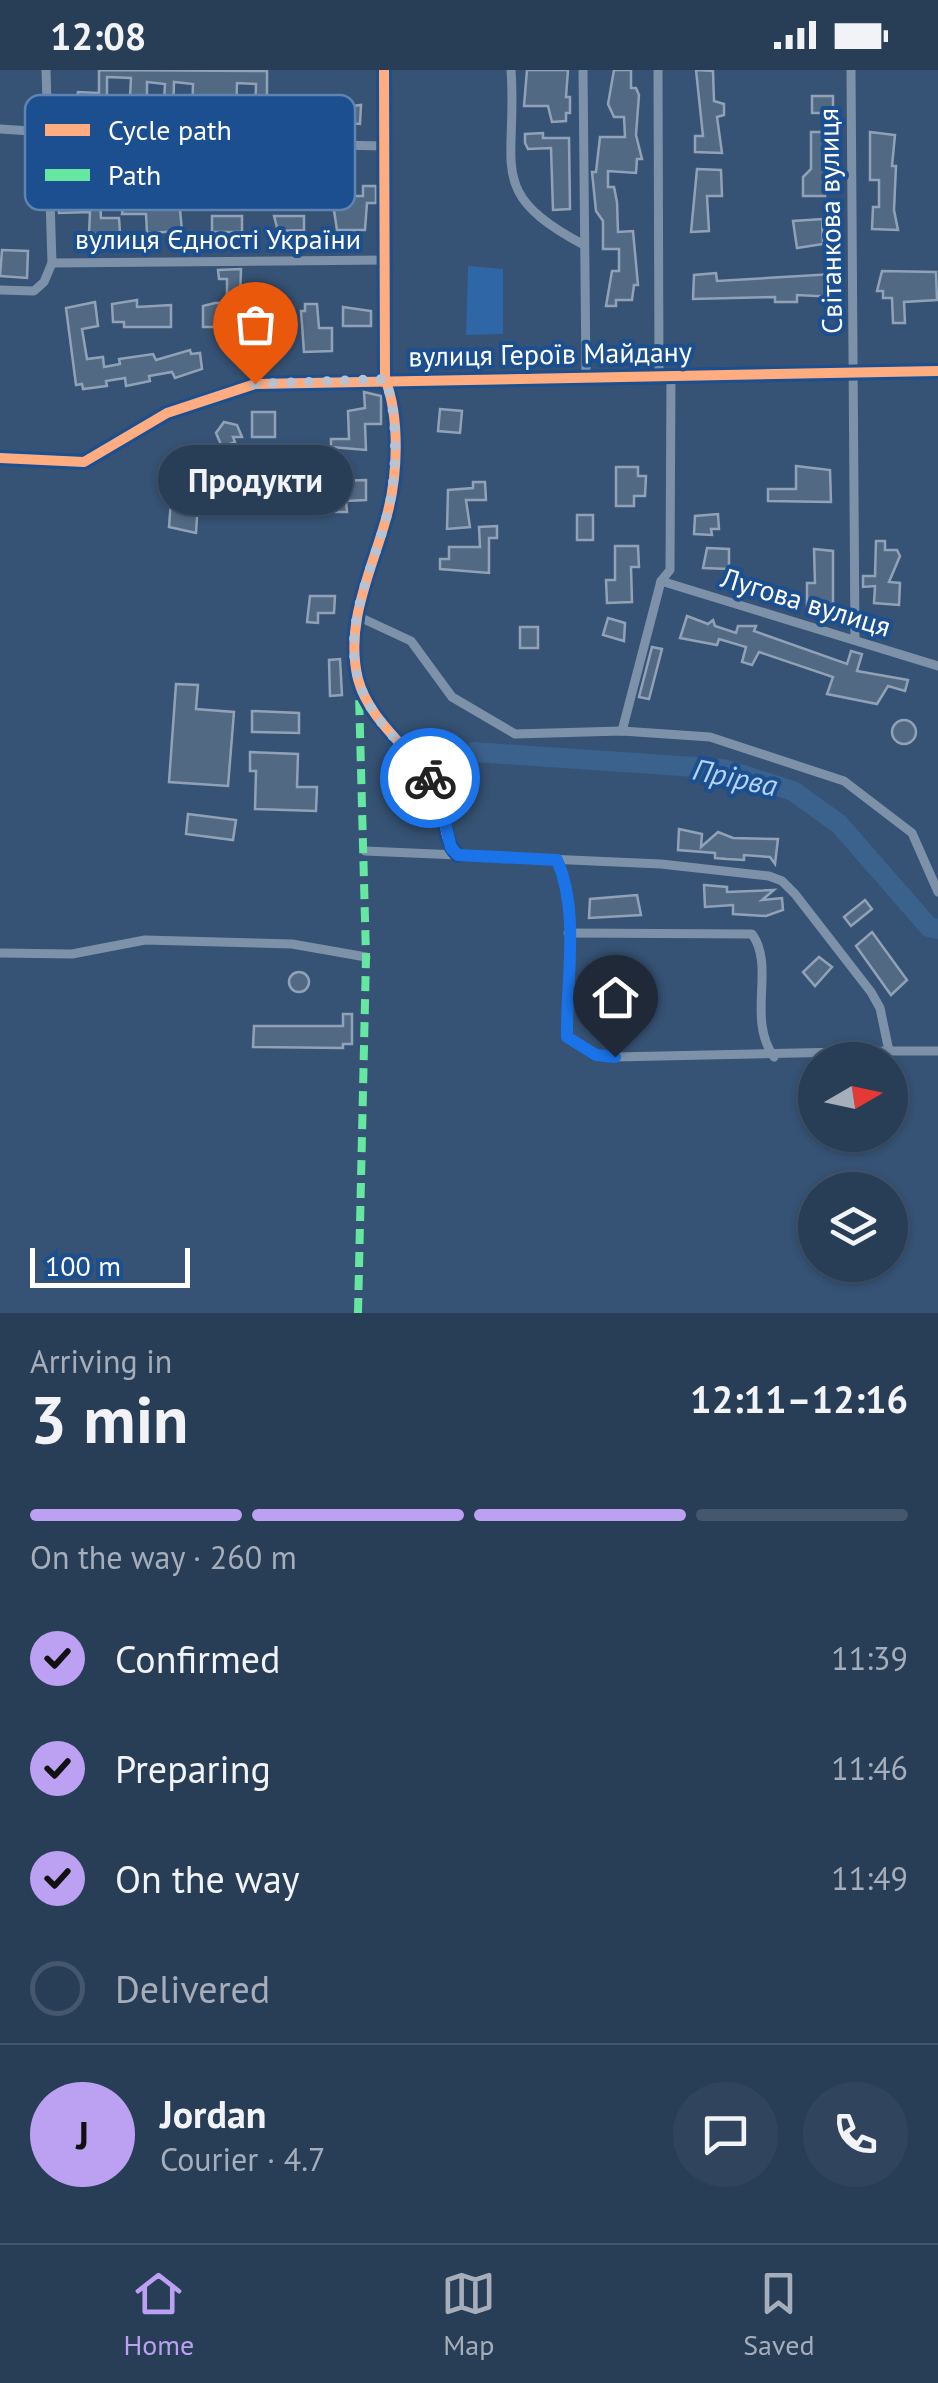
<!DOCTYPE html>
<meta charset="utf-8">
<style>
:root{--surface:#283e57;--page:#30455d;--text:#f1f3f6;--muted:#a5aeba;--line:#44576d;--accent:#bca0f2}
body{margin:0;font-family:"PT Sans",sans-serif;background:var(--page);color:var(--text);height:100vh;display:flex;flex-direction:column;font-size:38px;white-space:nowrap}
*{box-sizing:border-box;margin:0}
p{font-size:32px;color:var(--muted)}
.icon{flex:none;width:55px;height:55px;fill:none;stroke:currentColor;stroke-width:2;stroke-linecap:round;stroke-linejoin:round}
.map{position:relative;height:1243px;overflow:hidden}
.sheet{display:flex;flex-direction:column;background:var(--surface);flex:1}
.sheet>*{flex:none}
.needle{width:65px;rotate:81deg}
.controls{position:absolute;left:798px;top:972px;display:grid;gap:20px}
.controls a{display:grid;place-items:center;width:110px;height:110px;border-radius:50%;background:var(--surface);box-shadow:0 2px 8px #0004,0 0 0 2px var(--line);font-size:50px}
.scale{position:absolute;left:30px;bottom:25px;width:160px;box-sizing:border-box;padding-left:10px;border:5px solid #fff;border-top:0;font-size:28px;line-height:35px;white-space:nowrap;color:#fff;-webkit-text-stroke:8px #1b4f8f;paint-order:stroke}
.pin{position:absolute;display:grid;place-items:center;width:85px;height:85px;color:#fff;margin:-102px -42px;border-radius:50% 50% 50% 0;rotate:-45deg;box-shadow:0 0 10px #0007}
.pin .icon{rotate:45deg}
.courier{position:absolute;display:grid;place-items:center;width:100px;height:100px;margin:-50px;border:8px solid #1a73e8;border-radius:50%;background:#fff;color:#222;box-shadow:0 2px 12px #0007}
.bubble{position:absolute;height:70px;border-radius:35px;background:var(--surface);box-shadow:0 2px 8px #0004,0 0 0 2px var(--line);font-size:32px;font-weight:600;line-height:70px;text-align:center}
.summary em{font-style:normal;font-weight:600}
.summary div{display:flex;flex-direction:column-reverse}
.summary{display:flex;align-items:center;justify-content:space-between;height:170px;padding:0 30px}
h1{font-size:65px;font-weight:600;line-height:75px}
.bar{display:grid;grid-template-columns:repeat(4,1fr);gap:15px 10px;align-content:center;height:120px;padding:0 30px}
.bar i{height:12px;border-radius:8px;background:var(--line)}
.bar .active{background:var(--accent)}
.bar p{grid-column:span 4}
.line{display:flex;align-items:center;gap:25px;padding:0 30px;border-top:2px solid var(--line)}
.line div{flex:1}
.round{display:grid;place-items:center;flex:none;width:105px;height:105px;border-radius:52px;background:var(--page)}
ol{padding:0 30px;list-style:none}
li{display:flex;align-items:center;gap:30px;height:110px}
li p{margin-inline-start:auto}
li .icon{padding:10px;border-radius:50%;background:var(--accent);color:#111;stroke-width:4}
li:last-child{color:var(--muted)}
li i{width:55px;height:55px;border:5px solid var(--line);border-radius:50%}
.status{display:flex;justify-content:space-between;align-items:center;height:70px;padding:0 50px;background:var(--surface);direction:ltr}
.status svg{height:28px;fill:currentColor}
.menu{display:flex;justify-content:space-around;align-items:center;height:140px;border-top:2px solid var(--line);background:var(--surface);font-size:28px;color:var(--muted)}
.menu a{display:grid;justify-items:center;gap:5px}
.menu .active{color:var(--accent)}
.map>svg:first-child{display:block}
.green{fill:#2f66a5}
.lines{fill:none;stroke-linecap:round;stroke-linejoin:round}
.river{stroke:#3b618d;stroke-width:20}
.building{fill:#526984;stroke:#92a2b6;stroke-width:2.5;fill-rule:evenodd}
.street{stroke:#7d92a8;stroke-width:9}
.secondary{stroke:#798da4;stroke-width:12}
.quiet{stroke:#66e7a1;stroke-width:8;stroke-dasharray:15 8;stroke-linecap:butt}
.cycleway-casing{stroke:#1b4f8f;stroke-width:16}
.cycleway{stroke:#ffac80;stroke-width:10}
.done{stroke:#b9c2ce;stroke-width:10;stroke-dasharray:0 18}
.route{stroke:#1a73e8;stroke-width:12}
.labels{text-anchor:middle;stroke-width:8;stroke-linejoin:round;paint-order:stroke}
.street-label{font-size:28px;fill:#fff;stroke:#1b4f8f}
.water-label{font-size:30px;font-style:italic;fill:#b5d3f5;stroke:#1b4f8f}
.key{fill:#1b4f8f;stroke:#5f84b1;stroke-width:2.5}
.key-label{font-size:28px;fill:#fff}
</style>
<div class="status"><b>12:08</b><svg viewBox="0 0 49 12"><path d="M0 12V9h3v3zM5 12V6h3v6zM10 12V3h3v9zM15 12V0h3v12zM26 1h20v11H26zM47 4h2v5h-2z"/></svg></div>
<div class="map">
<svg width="938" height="1243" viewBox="0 0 938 1243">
<rect width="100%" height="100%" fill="#365274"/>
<path class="green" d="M468,196L503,199V264L466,265Z"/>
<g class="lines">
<path class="river" d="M474,682L724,699L793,721L839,754L929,857L938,859"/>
</g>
<g class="building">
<path d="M99,0L267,1V27L299,28L298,52L287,51V57L259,56V50L255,49L256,14L237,13L236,49H224V54H202V48L192,47L193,14L174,12L173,47L161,46V51H146L145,56H132V59L108,58L109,50L67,47L68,27L77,28L78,22L99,23ZM107,7L131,8L130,27L107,25ZM147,12L165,14L164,31L147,30Z"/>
<path d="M527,0H568L566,27H570V43H566V51L552,52L548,36H524Z"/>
<path d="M614,0H631V18H636L639,25L636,65L642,89H637L636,103L608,101V117H614L617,132L618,162L633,161L638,215H634L632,230H616V236H606L612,201H619V179H603V151L596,141L592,102H596L600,67H625L624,47H614L608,34Z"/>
<path d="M696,0L713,1L714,31L724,34V45L717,47L722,83L695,82V66H703Z"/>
<rect x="812" y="26" width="21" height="17"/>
<path d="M318,31H335V38L361,35L360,54L347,53V60L321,59Z"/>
<path d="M811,62H833V93H827L825,126H803V107L811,99Z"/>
<path d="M870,62L895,65L892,96H896L894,140L898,160L872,159L873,137H879V110H870Z"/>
<path d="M543,63V68H569L570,139L553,140L551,78L528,79L525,73V64Z"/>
<path d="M697,99L721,100L722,126H707L709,161L691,162Z"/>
<path d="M334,111H345V126H363V116H376V133H367L365,160H337L331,121Z"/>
<path d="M125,123H134V129H179L182,161L147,163L146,144H122Z"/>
<path d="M100,128L101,148H119L120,163L89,164L90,142L59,143L58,131Z"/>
<rect x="212" y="146" width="30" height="16"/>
<path d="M274,146H304V160L278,161Z"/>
<path d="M822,149L823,174L797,178L793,151Z"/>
<path d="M2,180L28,181L27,208L0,206Z"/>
<path d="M241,199L240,228H227V209H219L218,200Z"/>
<path d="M882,201L936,202L937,230L904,232L905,253H893L892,228H883V221H877Z"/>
<path d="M716,203L717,211L833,204L835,227L797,225V232H775V227L693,229L694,205Z"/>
<path d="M137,230V237L171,235V257H124V252H113L112,234Z"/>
<path d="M95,232L98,256L82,259L87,289L103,287L104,297L120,294L119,289L153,284L156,290L190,280L191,284L200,283L202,299L175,308L172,302L149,306L150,311L126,316L125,308L106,311L107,316L83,319L82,314L76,315L66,238Z"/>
<path d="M215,233H229V257H203V236Z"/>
<path d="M305,234H317L319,258H332V281L304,282L301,241H305Z"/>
<path d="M249,235H277V257L248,256Z"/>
<path d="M343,237L371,241V256H343Z"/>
<path d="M364,322L381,326V354H365L366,380L331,377V369H349L348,341L365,338Z"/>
<path d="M440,339L462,341L460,363L438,361Z"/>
<rect x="252" y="342" width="23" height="25"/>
<path d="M224,352L237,355L242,367H233L235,372L222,377L216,363Z"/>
<path d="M796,396L830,400L831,432L768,431V419H796Z"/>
<path d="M616,397H638V406H646L645,426H634V436H616Z"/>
<path d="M225,410L296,411L295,432L224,431Z"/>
<path d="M366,410V430L346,431L347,442H335L334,411Z"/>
<path d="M473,412H485L486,430H466L470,457L447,459L448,420L473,418Z"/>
<path d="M187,415L199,416L196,463L169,457L172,417L187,419Z"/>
<path d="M718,444L719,459H711L712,465L694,464L695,446Z"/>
<rect x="577" y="445" width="16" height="25"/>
<path d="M497,456V468H489V503L440,499V489H449V477H480L479,457Z"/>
<path d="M876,471H885V480H897L900,486L889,512L900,513L899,535L874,533L875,516L863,517V506H875Z"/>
<path d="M615,476H638L639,497H631L632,532L607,533L606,510H615Z"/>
<path d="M707,478L729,479V499L703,498Z"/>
<path d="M814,479L833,481V541L807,540V513H815Z"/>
<path d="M310,526H335L334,543H318V553L307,552Z"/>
<path d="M687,546L708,554L713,550L715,556L736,563L738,556H756L754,561L847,594L851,581L862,584L857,601L908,610L905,621L888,616L877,634L827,624L833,607L759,582L752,595L742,592L746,577L719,569L717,575L680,568Z"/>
<path d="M608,548L625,553L624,571L603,565Z"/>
<rect x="520" y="557" width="18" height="21"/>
<path d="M652,577L662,579L649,629L639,627Z"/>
<path d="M340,589L342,625L330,626L329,590Z"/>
<path d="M176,614L198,615L196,639L234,642L228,716L169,712Z"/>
<path d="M252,641L299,643V663L252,662Z"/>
<circle cx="904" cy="662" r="12"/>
<path d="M250,682L298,684L297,717H317L316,741L255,739L256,701H250Z"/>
<path d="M188,744L236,750L233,770L186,764Z"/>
<path d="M679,759L702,764L701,777L718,762L733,768L778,769L775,794L770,787L744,785V790L727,789L715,788V783L678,780Z"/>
<path d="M704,815L727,817V822L774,820L762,830L782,828L783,840L766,846L733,844V835L705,837Z"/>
<path d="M637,825L641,845L589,848L590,829Z"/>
<path d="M865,830L872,839L851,856L844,847Z"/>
<path d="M872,862L907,910L891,925L856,876Z"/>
<path d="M819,887L832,897L815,916L803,902Z"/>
<circle cx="299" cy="912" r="10"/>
<path d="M343,944H352V974H343V978L253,977L254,956H343Z"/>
</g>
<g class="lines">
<g class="street">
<path d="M384,0L385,309C400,347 398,405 387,445C373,498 344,552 358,609C369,651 411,679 434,714C448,736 439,767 458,785"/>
<path d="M511,0C518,97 484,122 584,175"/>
<path d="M583,0L586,306"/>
<path d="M658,0L659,304"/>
<path d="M851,0L855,570"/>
<path d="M0,59L203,72L384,76"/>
<path d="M52,193L385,190"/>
<path d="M0,220L34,221L44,212L52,193L46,0"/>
<path d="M661,511L938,596"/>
<path d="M355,545L411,571L452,627L515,664L622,661L710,667L844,711L912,763L938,822"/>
<path d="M622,661L661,511L670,500L671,304"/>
<path d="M365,781L661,794L769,806L782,811L795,824L871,922L880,938L889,981H938"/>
<path d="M557,790C580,841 566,912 567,967L596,985L615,987L889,981"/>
<path d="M568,863L752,864C776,897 746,948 774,987"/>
<path d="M0,883L72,884L145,870L292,874L366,887"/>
</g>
<path class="secondary" d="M0,388L84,392L167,343L255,314L938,301"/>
<path class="quiet" d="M358,1243L366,887L359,624"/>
<defs>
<g id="cycleway">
<path d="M384,0L385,309C400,347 398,405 387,445C373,498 344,552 358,609C369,651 411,679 434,714C448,736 439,767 458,785"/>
<path d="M0,388L84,392L167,343L255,314L938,301"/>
</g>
</defs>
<use href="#cycleway" class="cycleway-casing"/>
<use href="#cycleway" class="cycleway"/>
</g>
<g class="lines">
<path class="done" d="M255,314L385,309C399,344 397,408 387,445C373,499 343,552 358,609C369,649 406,677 430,708"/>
<path class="route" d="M430,708L437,718L451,778L458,785L557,790C580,842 566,911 567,967L596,985L615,987"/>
</g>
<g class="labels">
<g class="street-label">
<text transform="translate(830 151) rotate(-91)" y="10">Світанкова вулиця</text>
<text x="218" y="179">вулиця Єдності України</text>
<text transform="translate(550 284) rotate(-1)" y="10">вулиця Героїв Майдану</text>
<text transform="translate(806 532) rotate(17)" y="10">Лугова вулиця</text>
</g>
<g class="water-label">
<text transform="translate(735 708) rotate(12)" y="10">Прірва</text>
</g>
</g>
<rect x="25" y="25" width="330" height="115" rx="15" class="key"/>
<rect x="45" y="54" width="45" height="12" fill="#ffac80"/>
<rect x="45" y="99" width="45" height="12" fill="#66e7a1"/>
<g class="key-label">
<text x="108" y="70">Cycle path</text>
<text x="108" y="115">Path</text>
</g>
</svg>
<div class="controls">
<a><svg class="needle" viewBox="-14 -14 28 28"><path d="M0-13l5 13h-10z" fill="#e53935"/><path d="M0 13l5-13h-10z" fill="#a5aeba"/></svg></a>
<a><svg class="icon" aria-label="layers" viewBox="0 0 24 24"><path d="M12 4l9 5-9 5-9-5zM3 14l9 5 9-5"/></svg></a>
</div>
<div class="scale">100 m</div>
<div class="pin" style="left:255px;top:314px;background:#ea580c"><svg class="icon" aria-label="bag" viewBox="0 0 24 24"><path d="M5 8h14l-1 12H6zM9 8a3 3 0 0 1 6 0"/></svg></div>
<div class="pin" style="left:615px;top:987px;background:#1f2937"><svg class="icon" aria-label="home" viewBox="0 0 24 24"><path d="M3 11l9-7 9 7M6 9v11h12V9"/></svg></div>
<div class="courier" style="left:430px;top:708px"><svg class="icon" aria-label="bike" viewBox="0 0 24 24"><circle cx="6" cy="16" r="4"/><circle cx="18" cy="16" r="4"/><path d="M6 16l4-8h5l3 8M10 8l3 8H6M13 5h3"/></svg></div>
<div class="bubble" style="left:158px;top:375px;width:195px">Продукти</div>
</div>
<section class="sheet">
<div class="summary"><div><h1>3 min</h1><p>Arriving in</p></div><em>12:11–12:16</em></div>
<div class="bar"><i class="active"></i><i class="active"></i><i class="active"></i><i></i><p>On the way · 260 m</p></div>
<ol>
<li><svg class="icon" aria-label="check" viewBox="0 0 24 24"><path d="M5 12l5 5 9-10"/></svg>Confirmed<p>11:39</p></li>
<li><svg class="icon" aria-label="check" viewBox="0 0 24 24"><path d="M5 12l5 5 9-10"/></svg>Preparing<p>11:46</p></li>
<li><svg class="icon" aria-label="check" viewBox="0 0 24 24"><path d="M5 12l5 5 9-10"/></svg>On the way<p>11:49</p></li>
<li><i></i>Delivered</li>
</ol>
<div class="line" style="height:180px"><b class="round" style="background:var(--accent);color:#111">J</b><div><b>Jordan</b><p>Courier · 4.7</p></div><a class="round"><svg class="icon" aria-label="chat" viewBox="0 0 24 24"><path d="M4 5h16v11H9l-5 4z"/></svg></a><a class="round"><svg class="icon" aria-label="phone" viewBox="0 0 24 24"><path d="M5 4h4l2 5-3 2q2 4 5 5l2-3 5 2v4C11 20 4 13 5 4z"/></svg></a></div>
</section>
<nav class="menu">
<a class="active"><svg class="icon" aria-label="home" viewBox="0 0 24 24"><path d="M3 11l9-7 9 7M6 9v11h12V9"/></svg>Home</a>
<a><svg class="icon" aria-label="map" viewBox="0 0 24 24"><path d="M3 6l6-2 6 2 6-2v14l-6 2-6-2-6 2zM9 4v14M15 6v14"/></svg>Map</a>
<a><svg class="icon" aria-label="saved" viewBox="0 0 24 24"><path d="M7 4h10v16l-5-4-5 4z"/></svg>Saved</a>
</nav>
